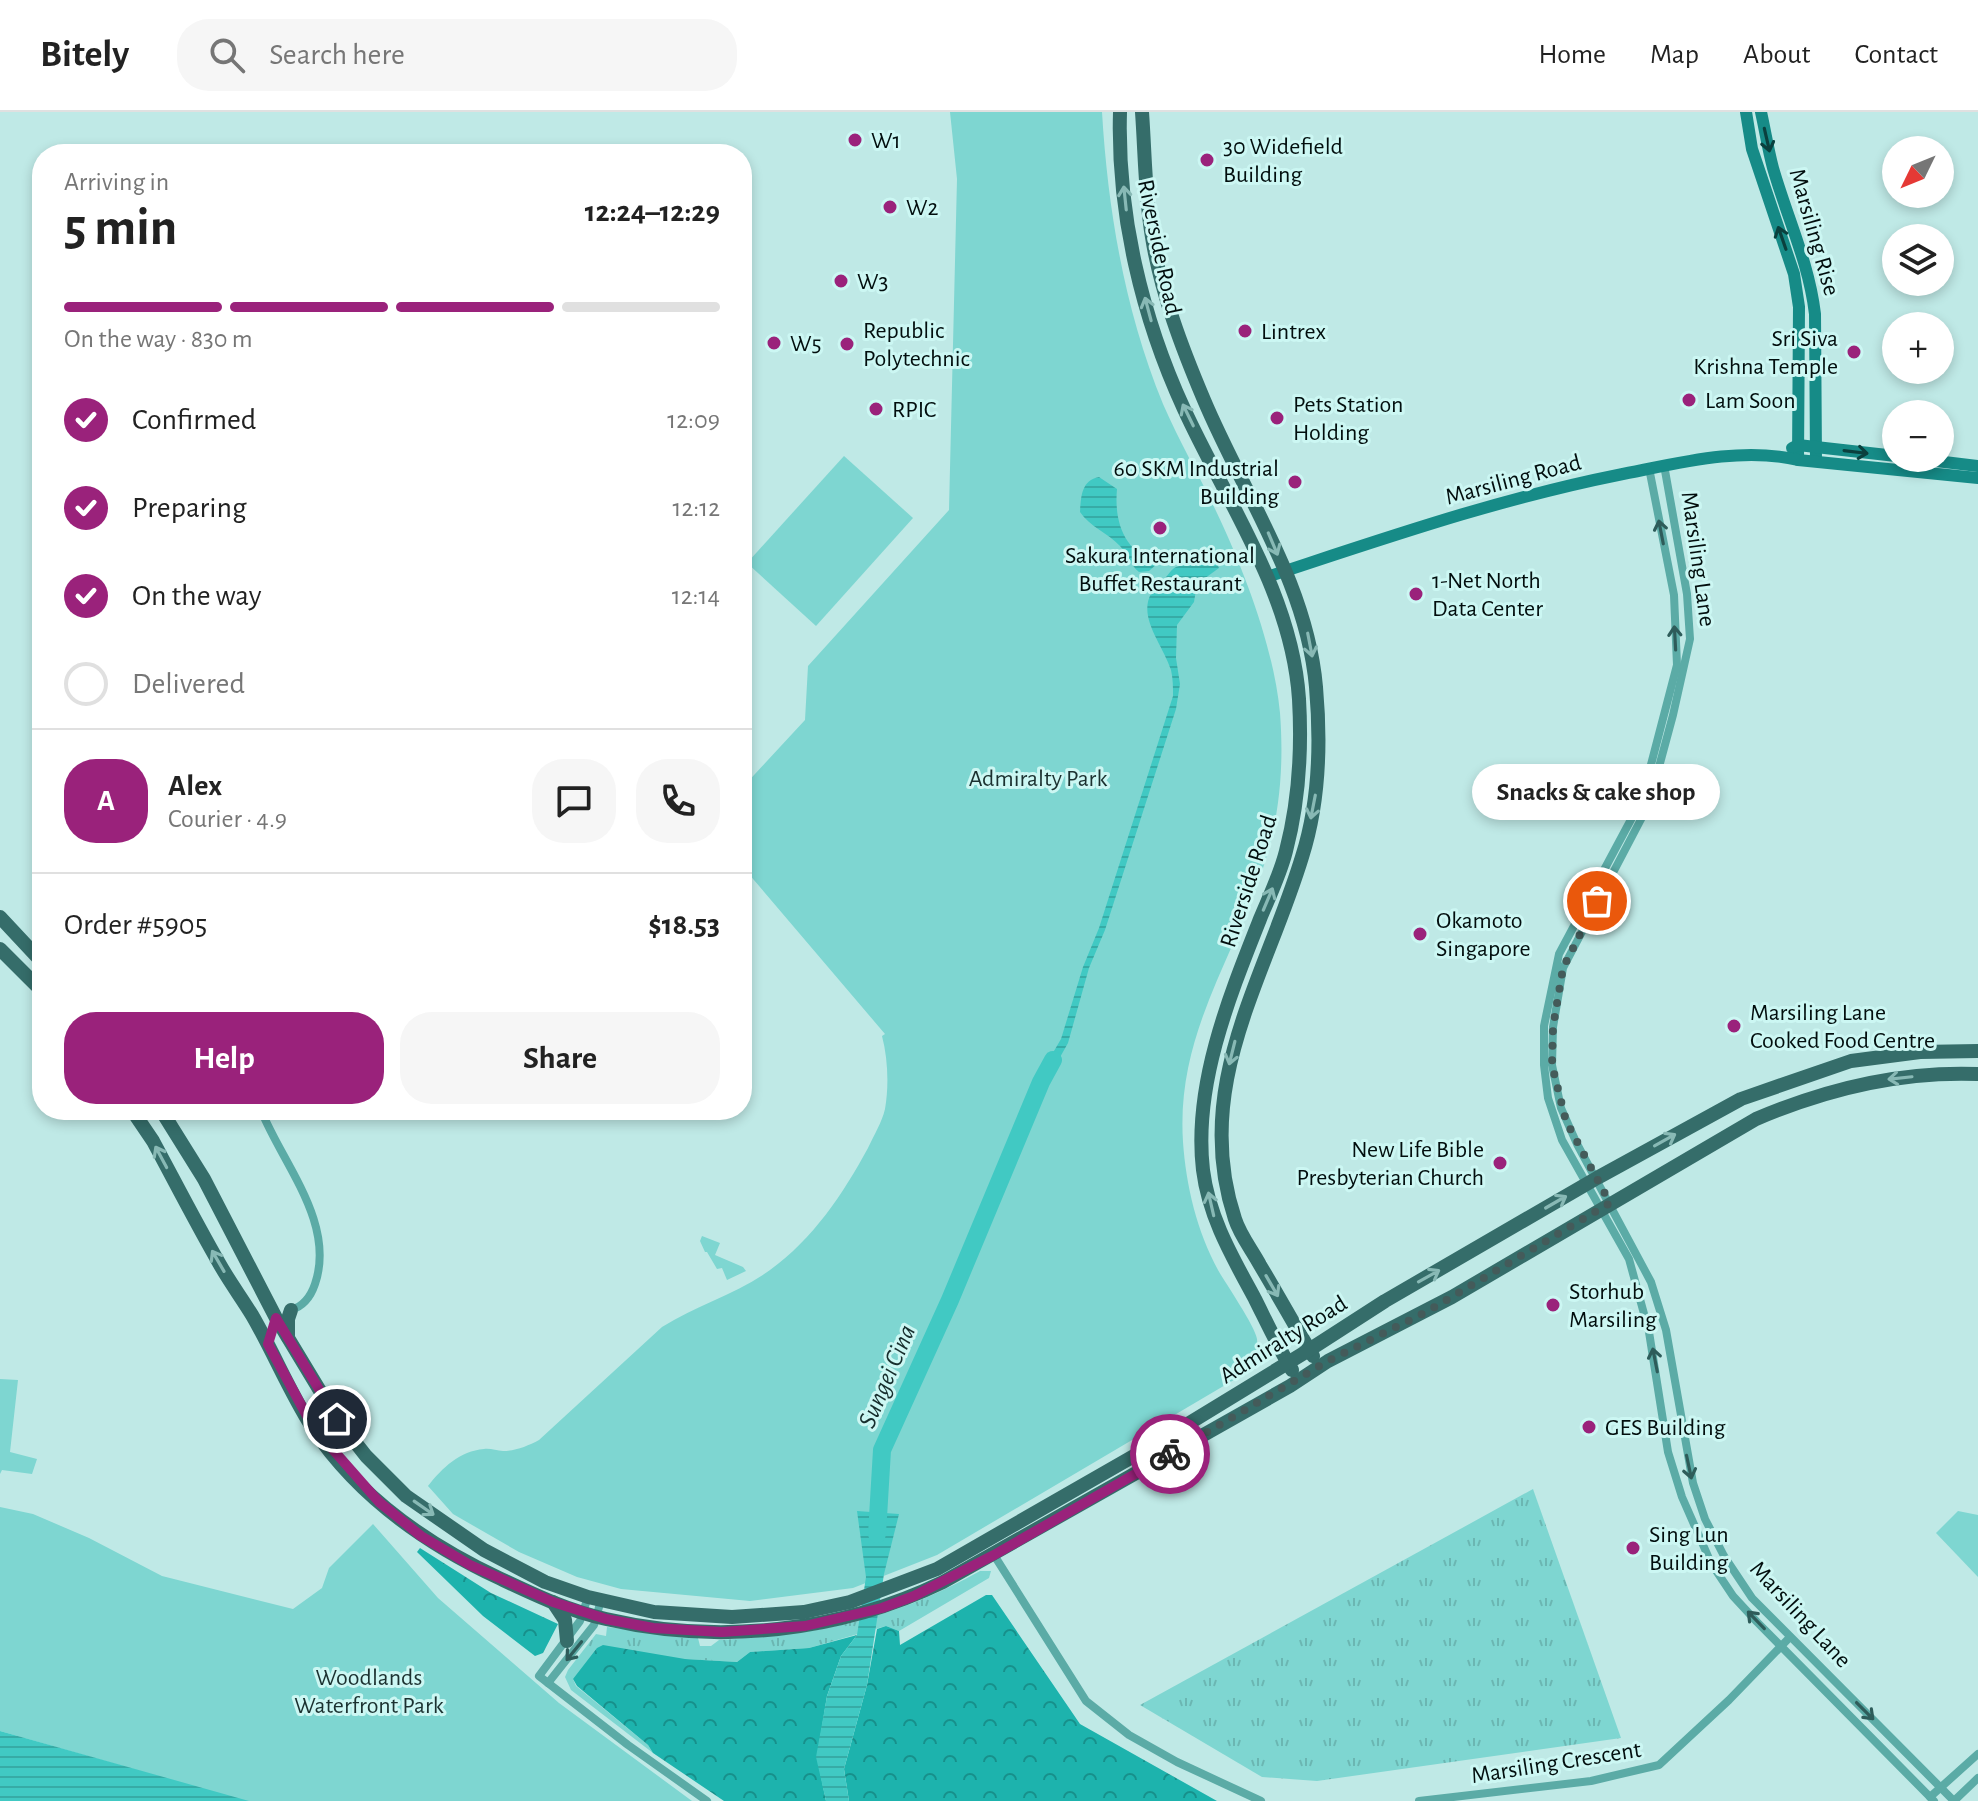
<!DOCTYPE html>
<meta charset="utf-8">
<style>
:root{--surface:#fff;--page:#f6f6f6;--text:#222;--muted:#767676;--line:#e0e0e0;--accent:#9a227b}
body{margin:0;font-family:"Alegreya Sans",sans-serif;background:var(--page);color:var(--text);height:100vh;display:flex;flex-direction:column;font-size:30px;white-space:nowrap}
*{box-sizing:border-box;margin:0}
p{font-size:26px;color:var(--muted)}
.icon{flex:none;width:44px;height:44px;fill:none;stroke:currentColor;stroke-width:2;stroke-linecap:round;stroke-linejoin:round}
.map{position:relative;flex:1;overflow:hidden}
.side{position:absolute;left:32px;top:32px;width:720px;height:976px;display:flex;flex-direction:column;background:var(--surface);border-radius:32px;box-shadow:0 4px 12px #0003}
.side>*{flex:none}
.needle{width:52px;rotate:227deg}
.controls{position:absolute;left:1882px;top:24px;display:grid;gap:16px}
.controls a{display:grid;place-items:center;width:72px;height:72px;border-radius:50%;background:var(--surface);box-shadow:0 4px 12px #0003;font-size:40px}
.pin{position:absolute;display:grid;place-items:center;width:68px;height:68px;color:#fff;margin:-34px;border:4px solid #fff;border-radius:50%;box-shadow:0 2px 8px #0007}
.courier{position:absolute;display:grid;place-items:center;width:80px;height:80px;margin:-40px;border:6px solid #9a227b;border-radius:50%;background:#fff;color:#222;box-shadow:0 2px 10px #0007}
.bubble{position:absolute;height:56px;border-radius:28px;background:var(--surface);box-shadow:0 4px 12px #0003;font-size:26px;font-weight:700;line-height:56px;text-align:center}
.overview em{font-style:normal;font-weight:700}
.overview div{display:flex;flex-direction:column-reverse}
.overview{display:flex;align-items:center;justify-content:space-between;height:136px;padding:0 32px}
h1{font-size:52px;font-weight:700;line-height:60px}
.bar{display:grid;grid-template-columns:repeat(4,1fr);gap:12px 8px;align-content:center;height:96px;padding:0 32px}
.bar i{height:10px;border-radius:6px;background:var(--line)}
.bar .on{background:var(--accent)}
.bar p{grid-column:span 4}
.line{display:flex;align-items:center;gap:20px;padding:0 32px;border-top:2px solid var(--line)}
.line div{flex:1}
.round{display:grid;place-items:center;flex:none;width:84px;height:84px;border-radius:32px;background:var(--page)}
ol{padding:0 32px;list-style:none}
li{display:flex;align-items:center;gap:24px;height:88px}
li p{margin-inline-start:auto}
li .icon{padding:8px;border-radius:50%;background:var(--accent);color:#fff;stroke-width:4}
li:last-child{color:var(--muted)}
li i{width:44px;height:44px;border:4px solid var(--line);border-radius:50%}
.action{display:flex;gap:16px;margin-top:auto;padding:16px 32px}
.action a{flex:1;height:92px;border-radius:32px;background:var(--accent);color:#fff;font-size:32px;font-weight:700;line-height:92px;text-align:center}
.action a+a{background:var(--page);color:var(--text)}
header{display:flex;align-items:center;gap:48px;box-sizing:border-box;height:112px;padding:0 40px;background:var(--surface);border-bottom:2px solid var(--line)}
header strong{font-size:38px}
nav{display:flex;gap:44px;margin-inline-start:auto;font-size:28px}
.search{width:560px;height:72px;background:var(--page);display:flex;align-items:center;gap:20px;box-sizing:border-box;padding:0 28px;border-radius:32px;color:var(--muted);font-size:30px}
.map>svg:first-child{display:block}
.grass{fill:url(#grass-tufts)}
.forest{fill:url(#forest-crowns)}
.park{fill:#7ed6d1}
.water{fill:url(#water-rules)}
.lines{fill:none;stroke-linecap:round;stroke-linejoin:round}
.river{stroke:#41c9c3;stroke-width:18}
.street{stroke:#5baba6;stroke-width:8}
.secondary{stroke:#168b87;stroke-width:12}
.primary{stroke:#356d6a;stroke-width:14}
.oneway{stroke:#0a403e}
.oneway2{stroke:#88b9b5}
.oneway3{stroke:#2e5c5a}
.done{stroke:#445b5a;stroke-width:8;stroke-dasharray:0 14.4}
.route{stroke:#9a227b;stroke-width:10}
.poi-dot{fill:#9a227b;stroke:#ccf7f3;stroke-width:3}
.labels{text-anchor:middle;stroke-width:6;stroke-linejoin:round;paint-order:stroke}
.poi-label{font-size:24px;fill:#020e0e;stroke:#ccf7f3;text-anchor:start}
.street-label{font-size:24px;fill:#020e0e;stroke:#ccf7f3}
.park-label{font-size:24px;fill:#1b3130;stroke:#ccf7f3}
.water-label{font-size:26px;font-style:italic;fill:#172e2d;stroke:#ccf7f3}
</style>
<header>
<strong>Bitely</strong>
<div class="search"><svg class="icon" aria-label="search" viewBox="0 0 24 24"><circle cx="10" cy="10" r="6"/><path d="M15 15l6 6"/></svg>Search here</div>
<nav><a>Home</a><a>Map</a><a>About</a><a>Contact</a></nav>
</header>
<div class="map">
<svg width="1978" height="1689" viewBox="0 0 1978 1689">
<defs>
<pattern id="grass-tufts" width="24" height="20" patternUnits="userSpaceOnUse" patternTransform="scale(2)"><rect width="24" height="20" fill="#7ed6d1"/><path d="M3 7l-1-3M5 7V3M7 7l1-3M15 17l-1-3M17 17v-4M19 17l1-3" fill="none" stroke="#6bb6b2"/></pattern>
<pattern id="forest-crowns" width="20" height="18" patternUnits="userSpaceOnUse" patternTransform="scale(2)"><rect width="20" height="18" fill="#1db3ad"/><path d="M2 6a3 3 0 1 1 6 0M12 15a3 3 0 1 1 6 0" fill="none" stroke="#17908b"/></pattern>
<pattern id="water-rules" width="6" height="5" patternUnits="userSpaceOnUse" patternTransform="scale(2)"><rect width="6" height="5" fill="#41c9c3"/><path d="M0 2.5h6" fill="none" stroke="#37aba6"/></pattern>
</defs>
<rect width="100%" height="100%" fill="#bfe9e6"/>
<g class="grass">
<path d="M1533,1377L1621,1626L1317,1669L1262,1665L1140,1593Z"/>
<path d="M980,1459H991L989,1466L899,1519L886,1514L809,1536L750,1540L737,1550L685,1547L573,1567L576,1574L648,1633L653,1641L571,1578L565,1565L568,1558L596,1522L606,1524L607,1515L698,1526L700,1534H711L719,1528C821,1522 890,1509 980,1459Z"/>
</g>
<g class="forest">
<path d="M420,1436L491,1481L558,1512L543,1541L535,1544L483,1504L417,1440Z"/>
<path d="M986,1483H992L1080,1612L1217,1689H849L844,1657L867,1573L877,1517L886,1514L899,1519L900,1533Z"/>
<path d="M857,1523L841,1544L827,1584L817,1645L826,1689H724L653,1641L648,1633L577,1574L573,1567L597,1536L603,1533L685,1547L737,1550L750,1540L809,1536Z"/>
</g>
<g class="park">
<path d="M950,0H1102C1108,100 1125,199 1163,292C1179,329 1199,363 1216,399C1244,458 1274,536 1280,601C1284,653 1280,703 1264,753C1233,850 1176,922 1183,1030C1186,1074 1197,1119 1218,1158C1226,1172 1255,1214 1257,1227C1258,1237 1255,1251 1249,1259L937,1443L853,1476L750,1489L621,1477L577,1465L519,1440L453,1402L428,1374C442,1356 460,1339 484,1337C490,1336 497,1339 503,1339C515,1339 528,1334 539,1328L662,1215C697,1193 737,1182 770,1158C813,1127 843,1082 868,1036C874,1023 882,1010 885,997C889,974 888,947 882,924L885,922L742,754V676L805,608L808,554L949,398L957,67Z"/>
<path d="M844,344L913,406L816,514L747,451Z"/>
<path d="M702,1124L720,1131L715,1143L743,1155L746,1159L727,1168L722,1156L717,1157L707,1140H705L700,1129Z"/>
<path d="M0,1267L18,1268L10,1340L37,1347L32,1362L2,1358L0,1362Z"/>
<path d="M0,1395L33,1402L89,1426L162,1464L293,1497L322,1476L329,1456L373,1412L438,1486L559,1591L692,1689H245L0,1619Z"/>
<path d="M1958,1399L1978,1403V1465L1936,1421Z"/>
</g>
<g class="water">
<path d="M1099,365L1117,377C1114,410 1124,440 1158,451L1149,459L1139,460C1130,453 1128,442 1120,434C1108,421 1090,415 1080,400C1081,386 1081,368 1099,365Z"/>
<path d="M1213,444L1219,456L1197,472L1194,490L1177,513L1176,546L1180,572L1176,597L1105,818L1089,856L1068,931L1045,972L1037,968L1061,927L1083,855L1099,816L1173,584C1173,575 1173,567 1171,558C1161,527 1128,496 1163,468C1168,464 1170,458 1176,455C1188,451 1201,448 1213,444Z"/>
<path d="M857,1399L899,1402L884,1462L867,1573L844,1657L849,1689H826L816,1645L827,1584L841,1544L857,1523L866,1465Z"/>
<path d="M0,1619L249,1689H0Z"/>
</g>
<g class="lines">
<path class="river" d="M877,1422L882,1338L950,1188L1041,970L1053,948"/>
<g class="street">
<path d="M1664,353L1687,482L1690,527L1673,603L1649,692L1563,856L1553,915L1552,953L1561,996L1577,1032L1651,1170L1666,1218L1693,1371L1705,1407L1724,1444L1752,1486L1954,1689"/>
<path d="M1649,356L1674,483L1677,553L1642,687L1559,842L1544,914V953L1548,986L1562,1028L1629,1147L1649,1220L1668,1340L1682,1385L1711,1451L1733,1484L1757,1510L1934,1689"/>
<path d="M261,998C282,1051 336,1111 315,1172C311,1184 304,1194 291,1198"/>
<path d="M994,1443L1086,1589L1129,1623L1177,1650L1261,1689"/>
<path d="M588,1485L580,1509L539,1564L628,1633L707,1689"/>
<path d="M548,1571L594,1513L601,1488"/>
<path d="M1930,1685L1978,1642"/>
<path d="M1419,1689L1591,1669L1659,1653L1729,1588L1790,1525"/>
<path d="M1954,1689L1978,1666"/>
</g>
<g class="secondary">
<path d="M1746,0L1752,37L1794,162L1799,195L1798,348"/>
<path d="M1761,0C1765,18 1768,37 1773,56C1787,105 1809,151 1815,202L1816,349"/>
<path d="M1792,336L1798,333L1896,344"/>
<path d="M1911,346L1978,354"/>
<path d="M1267,465C1383,427 1498,387 1618,363C1675,352 1740,334 1798,348L1978,366"/>
</g>
<g class="primary">
<path d="M1120,0C1117,101 1142,206 1184,297C1227,391 1292,481 1299,587C1302,638 1299,689 1286,739C1280,763 1269,785 1260,807C1229,885 1193,974 1203,1058C1209,1106 1233,1146 1255,1187C1267,1211 1278,1235 1292,1258"/>
<path d="M1142,0C1145,41 1145,84 1152,125C1161,181 1182,236 1204,288C1244,383 1307,471 1316,575C1321,631 1319,692 1302,745C1265,867 1191,975 1235,1107C1240,1123 1252,1138 1260,1153C1278,1183 1295,1214 1313,1244"/>
<path d="M0,805L42,850"/>
<path d="M0,837L42,879"/>
<path d="M132,998L153,1029C175,1070 196,1111 219,1151C229,1169 241,1185 252,1203C273,1239 289,1279 312,1315C357,1383 426,1432 499,1466C533,1482 568,1499 606,1507C718,1533 840,1520 943,1470L1290,1274L1328,1249L1452,1185L1756,1007C1826,977 1901,959 1978,962"/>
<path d="M161,998L204,1067L276,1206L337,1307L366,1344L406,1384L484,1438L545,1470L588,1485L654,1500L732,1505L804,1500L850,1490L937,1457L1160,1329L1309,1238L1385,1189L1597,1066L1741,987L1851,949L1920,940L1978,939"/>
<path d="M288,1225V1207L291,1198"/>
<path d="M553,1490L565,1508L567,1529"/>
</g>
</g>
<defs><path id="oneway-shaft" d="M-6 0H5M1.5-3L5.5 0L1.5 3" fill="none" stroke-width="1.6" stroke-linecap="round" stroke-linejoin="round" transform="scale(2)"/></defs>
<g class="oneway">
<use href="#oneway-shaft" transform="translate(1767 28) rotate(77)"/>
<use href="#oneway-shaft" transform="translate(1782 126) rotate(-109)"/>
<use href="#oneway-shaft" transform="translate(1856 340) rotate(7)"/>
</g>
<g class="oneway2">
<use href="#oneway-shaft" transform="translate(1125 86) rotate(-96)"/>
<use href="#oneway-shaft" transform="translate(1148 197) rotate(-105)"/>
<use href="#oneway-shaft" transform="translate(1188 303) rotate(-116)"/>
<use href="#oneway-shaft" transform="translate(1273 432) rotate(67)"/>
<use href="#oneway-shaft" transform="translate(1310 533) rotate(79)"/>
<use href="#oneway-shaft" transform="translate(1313 695) rotate(101)"/>
<use href="#oneway-shaft" transform="translate(1268 787) rotate(-67)"/>
<use href="#oneway-shaft" transform="translate(1232 941) rotate(104)"/>
<use href="#oneway-shaft" transform="translate(1900 966) rotate(174)"/>
<use href="#oneway-shaft" transform="translate(1665 1028) rotate(-29)"/>
<use href="#oneway-shaft" transform="translate(161 1045) rotate(-118)"/>
<use href="#oneway-shaft" transform="translate(1556 1090) rotate(-30)"/>
<use href="#oneway-shaft" transform="translate(1211 1092) rotate(-103)"/>
<use href="#oneway-shaft" transform="translate(218 1149) rotate(-120)"/>
<use href="#oneway-shaft" transform="translate(1429 1164) rotate(-29)"/>
<use href="#oneway-shaft" transform="translate(1272 1174) rotate(60)"/>
<use href="#oneway-shaft" transform="translate(424 1396) rotate(35)"/>
</g>
<g class="oneway3">
<use href="#oneway-shaft" transform="translate(1661 420) rotate(-101)"/>
<use href="#oneway-shaft" transform="translate(1675 526) rotate(-93)"/>
<use href="#oneway-shaft" transform="translate(1655 1248) rotate(-101)"/>
<use href="#oneway-shaft" transform="translate(1689 1355) rotate(78)"/>
<use href="#oneway-shaft" transform="translate(1756 1508) rotate(-134)"/>
<use href="#oneway-shaft" transform="translate(574 1539) rotate(129)"/>
<use href="#oneway-shaft" transform="translate(1865 1599) rotate(45)"/>
</g>
<g class="lines">
<path class="done" d="M1170,1342L1328,1249L1428,1199L1610,1091L1566,1009L1552,953L1553,915L1563,856L1597,789"/>
<path class="route" d="M337,1307L276,1206L268,1232L313,1315L379,1390L421,1424L470,1453L553,1490L606,1507L653,1516L722,1520L805,1514L882,1496L914,1484L994,1443L1170,1342"/>
</g>
<g class="poi-dot">
<circle cx="855" cy="28" r="8"/>
<circle cx="1207" cy="48" r="8"/>
<circle cx="890" cy="95" r="8"/>
<circle cx="841" cy="169" r="8"/>
<circle cx="1245" cy="219" r="8"/>
<circle cx="774" cy="231" r="8"/>
<circle cx="847" cy="232" r="8"/>
<circle cx="1854" cy="240" r="8"/>
<circle cx="1689" cy="288" r="8"/>
<circle cx="876" cy="297" r="8"/>
<circle cx="1277" cy="306" r="8"/>
<circle cx="1295" cy="370" r="8"/>
<circle cx="1160" cy="416" r="8"/>
<circle cx="1416" cy="482" r="8"/>
<circle cx="1420" cy="822" r="8"/>
<circle cx="1734" cy="914" r="8"/>
<circle cx="1500" cy="1051" r="8"/>
<circle cx="1553" cy="1193" r="8"/>
<circle cx="1589" cy="1315" r="8"/>
<circle cx="1633" cy="1436" r="8"/>
</g>
<g class="labels">
<g class="poi-label">
<text x="871" y="36">W1</text>
<text x="1223" y="42">30 Widefield<tspan x="1223" dy="28">Building</tspan></text>
<text x="906" y="103">W2</text>
<text x="857" y="177">W3</text>
<text x="863" y="226">Republic<tspan x="863" dy="28">Polytechnic</tspan></text>
<text x="1261" y="227">Lintrex</text>
<text x="1838" y="234" text-anchor="end">Sri Siva<tspan x="1838" dy="28">Krishna Temple</tspan></text>
<text x="790" y="239">W5</text>
<text x="1705" y="296">Lam Soon</text>
<text x="1293" y="300">Pets Station<tspan x="1293" dy="28">Holding</tspan></text>
<text x="892" y="305">RPIC</text>
<text x="1279" y="364" text-anchor="end">60 SKM Industrial<tspan x="1279" dy="28">Building</tspan></text>
<text x="1160" y="451" text-anchor="middle">Sakura International<tspan x="1160" dy="28">Buffet Restaurant</tspan></text>
<text x="1432" y="476">1-Net North<tspan x="1432" dy="28">Data Center</tspan></text>
<text x="1436" y="816">Okamoto<tspan x="1436" dy="28">Singapore</tspan></text>
<text x="1750" y="908">Marsiling Lane<tspan x="1750" dy="28">Cooked Food Centre</tspan></text>
<text x="1484" y="1045" text-anchor="end">New Life Bible<tspan x="1484" dy="28">Presbyterian Church</tspan></text>
<text x="1569" y="1187">Storhub<tspan x="1569" dy="28">Marsiling</tspan></text>
<text x="1605" y="1323">GES Building</text>
<text x="1649" y="1430">Sing Lun<tspan x="1649" dy="28">Building</tspan></text>
</g>
<g class="street-label">
<text transform="translate(1815 120) rotate(74)" y="8">Marsiling Rise</text>
<text transform="translate(1160 135) rotate(78)" y="8">Riverside Road</text>
<text transform="translate(1513 367) rotate(-15)" y="8">Marsiling Road</text>
<text transform="translate(1699 447) rotate(82)" y="8">Marsiling Lane</text>
<text transform="translate(1248 769) rotate(-72)" y="8">Riverside Road</text>
<text transform="translate(1283 1227) rotate(-32)" y="8">Admiralty Road</text>
<text transform="translate(1801 1502) rotate(47)" y="8">Marsiling Lane</text>
<text transform="translate(1556 1650) rotate(-9)" y="8">Marsiling Crescent</text>
</g>
<g class="park-label">
<text x="1038" y="674">Admiralty Park</text>
<text x="369" y="1573">Woodlands<tspan x="369" dy="28">Waterfront Park</tspan></text>
</g>
<g class="water-label">
<text transform="translate(886 1264) rotate(-67)" y="9">Sungei Cina</text>
</g>
</g>
</svg>
<div class="controls">
<a><svg class="needle" viewBox="-14 -14 28 28"><path d="M0-13l5 13h-10z" fill="#e53935"/><path d="M0 13l5-13h-10z" fill="#767676"/></svg></a>
<a><svg class="icon" aria-label="layers" viewBox="0 0 24 24"><path d="M12 4l9 5-9 5-9-5zM3 14l9 5 9-5"/></svg></a>
<a>+</a>
<a>−</a>
</div>
<div class="pin" style="left:1597px;top:789px;background:#ea580c"><svg class="icon" aria-label="bag" viewBox="0 0 24 24"><path d="M5 8h14l-1 12H6zM9 8a3 3 0 0 1 6 0"/></svg></div>
<div class="pin" style="left:337px;top:1307px;background:#1f2937"><svg class="icon" aria-label="home" viewBox="0 0 24 24"><path d="M3 11l9-7 9 7M6 9v11h12V9"/></svg></div>
<div class="courier" style="left:1170px;top:1342px"><svg class="icon" aria-label="bike" viewBox="0 0 24 24"><circle cx="6" cy="16" r="4"/><circle cx="18" cy="16" r="4"/><path d="M6 16l4-8h5l3 8M10 8l3 8H6M13 5h3"/></svg></div>
<div class="bubble" style="left:1472px;top:652px;width:248px">Snacks &amp; cake shop</div>
<section class="side">
<div class="overview"><div><h1>5 min</h1><p>Arriving in</p></div><em>12:24–12:29</em></div>
<div class="bar"><i class="on"></i><i class="on"></i><i class="on"></i><i></i><p>On the way · 830 m</p></div>
<ol>
<li><svg class="icon" aria-label="check" viewBox="0 0 24 24"><path d="M5 12l5 5 9-10"/></svg>Confirmed<p>12:09</p></li>
<li><svg class="icon" aria-label="check" viewBox="0 0 24 24"><path d="M5 12l5 5 9-10"/></svg>Preparing<p>12:12</p></li>
<li><svg class="icon" aria-label="check" viewBox="0 0 24 24"><path d="M5 12l5 5 9-10"/></svg>On the way<p>12:14</p></li>
<li><i></i>Delivered</li>
</ol>
<div class="line" style="height:144px"><b class="round" style="background:var(--accent);color:#fff">A</b><div><b>Alex</b><p>Courier · 4.9</p></div><a class="round"><svg class="icon" aria-label="chat" viewBox="0 0 24 24"><path d="M4 5h16v11H9l-5 4z"/></svg></a><a class="round"><svg class="icon" aria-label="phone" viewBox="0 0 24 24"><path d="M5 4h4l2 5-3 2q2 4 5 5l2-3 5 2v4C11 20 4 13 5 4z"/></svg></a></div>
<div class="line" style="height:104px"><div>Order #5905</div><b>$18.53</b></div>
<div class="action"><a>Help</a><a>Share</a></div>
</section>
</div>
